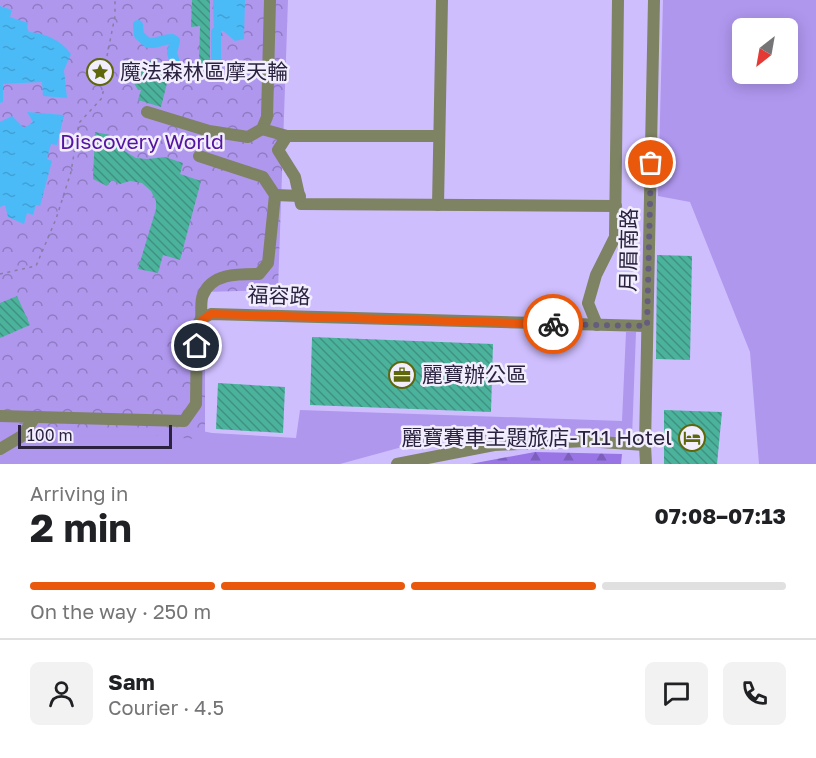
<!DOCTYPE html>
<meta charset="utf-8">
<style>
:root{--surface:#fff;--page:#f2f2f2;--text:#202124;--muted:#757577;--line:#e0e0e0;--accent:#ea580c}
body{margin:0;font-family:"Golos Text","Noto Sans TC",sans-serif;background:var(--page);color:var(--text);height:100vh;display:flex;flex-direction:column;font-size:22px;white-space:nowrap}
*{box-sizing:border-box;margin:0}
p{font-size:20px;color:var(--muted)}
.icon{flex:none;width:33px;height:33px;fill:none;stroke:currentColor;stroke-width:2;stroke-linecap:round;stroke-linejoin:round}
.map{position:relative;height:464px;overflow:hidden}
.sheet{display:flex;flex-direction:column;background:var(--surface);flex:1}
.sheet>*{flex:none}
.needle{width:39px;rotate:211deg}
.controls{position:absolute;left:732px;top:18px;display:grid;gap:12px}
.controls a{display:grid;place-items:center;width:66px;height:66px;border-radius:9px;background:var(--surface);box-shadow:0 3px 15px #0003;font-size:30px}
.scale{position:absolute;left:18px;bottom:15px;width:154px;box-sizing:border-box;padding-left:6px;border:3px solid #2a223e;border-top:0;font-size:16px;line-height:21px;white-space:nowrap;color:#2a223e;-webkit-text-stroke:4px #f2eefe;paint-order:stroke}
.pin{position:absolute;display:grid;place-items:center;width:51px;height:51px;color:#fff;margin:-26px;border:3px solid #fff;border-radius:50%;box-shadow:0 2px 6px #0007}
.courier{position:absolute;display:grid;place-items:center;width:60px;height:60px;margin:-30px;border:4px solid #ea580c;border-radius:50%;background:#fff;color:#222;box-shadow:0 2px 8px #0007}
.headline em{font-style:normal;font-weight:700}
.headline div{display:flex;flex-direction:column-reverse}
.headline{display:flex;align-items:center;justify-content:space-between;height:102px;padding:0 30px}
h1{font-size:39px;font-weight:700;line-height:45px}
.bar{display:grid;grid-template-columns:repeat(4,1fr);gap:9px 6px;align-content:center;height:72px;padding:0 30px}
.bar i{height:8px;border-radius:4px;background:var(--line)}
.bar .current{background:var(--accent)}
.bar p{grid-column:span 4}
.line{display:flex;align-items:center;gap:15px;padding:0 30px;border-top:2px solid var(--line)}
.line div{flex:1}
.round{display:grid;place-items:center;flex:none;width:63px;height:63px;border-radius:9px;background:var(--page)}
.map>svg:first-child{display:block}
.built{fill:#cebefe;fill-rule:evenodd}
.green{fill:#af97ee;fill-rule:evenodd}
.forest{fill:url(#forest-firs)}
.park{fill:url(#park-crowns)}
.water{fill:url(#water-ripples)}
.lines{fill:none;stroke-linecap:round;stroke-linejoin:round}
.canal{stroke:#4abbf7;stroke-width:10}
.building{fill:url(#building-back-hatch)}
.path{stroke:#877ea2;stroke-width:1.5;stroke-dasharray:3 4.5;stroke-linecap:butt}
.minor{stroke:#7e8364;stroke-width:12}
.done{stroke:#655c7e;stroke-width:6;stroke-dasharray:0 10.8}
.route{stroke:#ea580c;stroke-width:8}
.labels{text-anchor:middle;stroke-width:5;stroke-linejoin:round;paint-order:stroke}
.poi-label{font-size:21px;fill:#2a223e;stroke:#f2eefe;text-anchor:start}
.park-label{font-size:21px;fill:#5415a0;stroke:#f2eefe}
.street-label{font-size:21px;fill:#2a223e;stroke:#f2eefe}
</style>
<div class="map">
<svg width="816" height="464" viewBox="0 0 816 464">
<defs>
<pattern id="forest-firs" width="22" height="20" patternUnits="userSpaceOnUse" patternTransform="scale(1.5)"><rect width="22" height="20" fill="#9874e5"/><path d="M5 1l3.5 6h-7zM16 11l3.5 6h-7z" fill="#7c5fbb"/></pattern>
<pattern id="park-crowns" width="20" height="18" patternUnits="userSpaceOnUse" patternTransform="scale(1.5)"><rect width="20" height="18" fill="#af97ee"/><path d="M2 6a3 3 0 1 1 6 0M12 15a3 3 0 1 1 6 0" fill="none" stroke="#8f7bc2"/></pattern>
<pattern id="water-ripples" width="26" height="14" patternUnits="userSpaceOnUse" patternTransform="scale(1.5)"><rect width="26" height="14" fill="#4abbf7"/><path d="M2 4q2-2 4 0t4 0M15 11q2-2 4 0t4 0" fill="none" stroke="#41a0d5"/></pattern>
<pattern id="building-back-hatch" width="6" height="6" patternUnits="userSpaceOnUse" patternTransform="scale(1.5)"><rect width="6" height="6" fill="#4bb39c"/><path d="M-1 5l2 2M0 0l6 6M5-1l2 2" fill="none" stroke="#3f9181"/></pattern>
</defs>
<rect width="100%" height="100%" fill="#d3c9f5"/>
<path class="built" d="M0,0H816V464H0ZM742,28H788V74H742Z"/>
<g class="green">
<path d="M663,0H816V464H759L750,352L690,202L658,196ZM742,28H788V74H742Z"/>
<path d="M626,332H636L632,437L498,435L413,444L340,464H0V422H37L182,427L212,433L296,438L300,410L622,421Z"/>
</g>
<path class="forest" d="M535,452L622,454L621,464H470Z"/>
<path class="park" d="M0,0H288L278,290L205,292V440L0,422Z"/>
<g class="water">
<path d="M213,0H245L244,39L235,41L223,31L214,32Z"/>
<path d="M0,6L12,10L10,17L28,23L27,28L29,32C45,33 61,40 71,54L64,70L67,98L43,96L42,82L3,84V102L0,103Z"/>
<path d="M27,112L64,115L57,145L51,144L47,159L52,161L40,206L36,205L33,215L27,213L24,224L8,217L5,205L0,207V122L12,116L24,128L33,122Z"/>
</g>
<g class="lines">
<path class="canal" d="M138,25L139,35L148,43C157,44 163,39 172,39L175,41L172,53L176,66C191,77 206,77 216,60V32"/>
</g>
<g class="building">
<path d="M192,0H210V65L199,64L200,26L191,27Z"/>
<path d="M156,58L168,79L161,107L138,100L141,90H138L129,75L135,72L136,68Z"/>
<path d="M95,132L110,135L123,150L136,158L147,159L165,157L183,163L180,174L201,181L180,260L163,255L158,273L138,269L156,209V201L151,191L142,183L130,181L120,184L112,180L107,186L93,179Z"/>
<path d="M657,255L692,256L690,360L656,359Z"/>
<path d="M17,296L30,325L0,338V303Z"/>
<path d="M312,337L493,344L491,412L310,405Z"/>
<path d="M218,383L285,387L283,433L216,429Z"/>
<path d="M664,410L722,412L717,464H664Z"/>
</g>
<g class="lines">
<g class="path">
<path d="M107,56L115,16V0"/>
<path d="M0,274L36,266L56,219L71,172L79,123L102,98L104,87"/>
</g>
<g class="minor">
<path d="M147,112L209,131L248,137L262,129L267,117L270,0"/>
<path d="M262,129L287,136L278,150L295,177L301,204L616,206"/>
<path d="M287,136H439"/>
<path d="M199,156L263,177L275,195L268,263L259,274C239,274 212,273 203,295C200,301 202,312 201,319"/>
<path d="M275,195L300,196"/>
<path d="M438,205L442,0"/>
<path d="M597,325L588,303L596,275L615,237L618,0"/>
<path d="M0,416L184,421L196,404L197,326L201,319L211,314L647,326"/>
<path d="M0,449L22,436L35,417"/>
<path d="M397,464L494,445L586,441L645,445"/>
<path d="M646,464L645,445L654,0"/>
</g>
</g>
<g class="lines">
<path class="done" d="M553,324L647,326L651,163"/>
<path class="route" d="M197,346C197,328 195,323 211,314L553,324"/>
</g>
<defs>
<symbol id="sight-ring" viewBox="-11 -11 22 22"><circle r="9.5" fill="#f2eefe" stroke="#5e680b" stroke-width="1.5"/><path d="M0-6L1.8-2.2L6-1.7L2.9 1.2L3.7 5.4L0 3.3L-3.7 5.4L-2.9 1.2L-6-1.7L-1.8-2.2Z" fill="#5e680b"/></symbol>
<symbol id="office-ring" viewBox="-11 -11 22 22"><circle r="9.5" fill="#f2eefe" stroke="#5e680b" stroke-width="1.5"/><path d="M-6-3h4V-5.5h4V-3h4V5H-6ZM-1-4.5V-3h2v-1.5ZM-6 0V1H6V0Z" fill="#5e680b"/></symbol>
<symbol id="hotel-ring" viewBox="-11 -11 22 22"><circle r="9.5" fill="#f2eefe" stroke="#5e680b" stroke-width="1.5"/><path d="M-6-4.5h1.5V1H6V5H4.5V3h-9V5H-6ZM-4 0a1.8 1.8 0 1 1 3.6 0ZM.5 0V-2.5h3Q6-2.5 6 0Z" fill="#5e680b"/></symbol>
</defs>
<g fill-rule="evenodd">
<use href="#sight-ring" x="85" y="57" width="30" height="30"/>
<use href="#office-ring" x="387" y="360" width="30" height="30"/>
<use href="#hotel-ring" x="677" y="423" width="30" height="30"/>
</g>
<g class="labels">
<g class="poi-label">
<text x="120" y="79">魔法森林區摩天輪</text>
<text x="422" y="382">麗寶辦公區</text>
<text x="672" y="445" text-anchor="end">麗寶賽車主題旅店-T11 Hotel</text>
</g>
<g class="park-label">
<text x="142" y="149">Discovery World</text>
</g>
<g class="street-label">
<text transform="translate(629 250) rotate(-89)" y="7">月眉南路</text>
<text transform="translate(279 296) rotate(2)" y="7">福容路</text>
</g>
</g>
</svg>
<div class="controls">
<a><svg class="needle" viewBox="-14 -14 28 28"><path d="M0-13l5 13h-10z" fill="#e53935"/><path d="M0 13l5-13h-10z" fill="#757577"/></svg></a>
</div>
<div class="scale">100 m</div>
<div class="pin" style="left:651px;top:163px;background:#ea580c"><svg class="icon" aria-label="bag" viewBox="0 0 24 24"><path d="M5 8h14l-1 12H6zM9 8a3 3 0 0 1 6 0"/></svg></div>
<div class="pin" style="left:197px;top:346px;background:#1f2937"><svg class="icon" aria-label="home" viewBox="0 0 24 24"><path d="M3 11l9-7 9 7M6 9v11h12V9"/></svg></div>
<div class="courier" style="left:553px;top:324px"><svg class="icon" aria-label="bike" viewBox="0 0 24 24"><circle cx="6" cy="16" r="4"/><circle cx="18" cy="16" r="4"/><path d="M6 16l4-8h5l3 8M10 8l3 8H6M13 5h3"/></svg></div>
</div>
<section class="sheet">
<div class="headline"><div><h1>2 min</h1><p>Arriving in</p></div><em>07:08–07:13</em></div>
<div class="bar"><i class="current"></i><i class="current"></i><i class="current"></i><i></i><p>On the way · 250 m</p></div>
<div class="line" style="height:108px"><a class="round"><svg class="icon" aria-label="person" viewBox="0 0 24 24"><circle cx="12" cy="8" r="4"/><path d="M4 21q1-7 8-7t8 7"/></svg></a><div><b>Sam</b><p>Courier · 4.5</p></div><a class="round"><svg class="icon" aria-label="chat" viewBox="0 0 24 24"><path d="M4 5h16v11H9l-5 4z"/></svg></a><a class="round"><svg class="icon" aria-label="phone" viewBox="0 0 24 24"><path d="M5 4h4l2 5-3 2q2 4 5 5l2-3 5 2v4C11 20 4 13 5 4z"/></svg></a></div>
</section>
